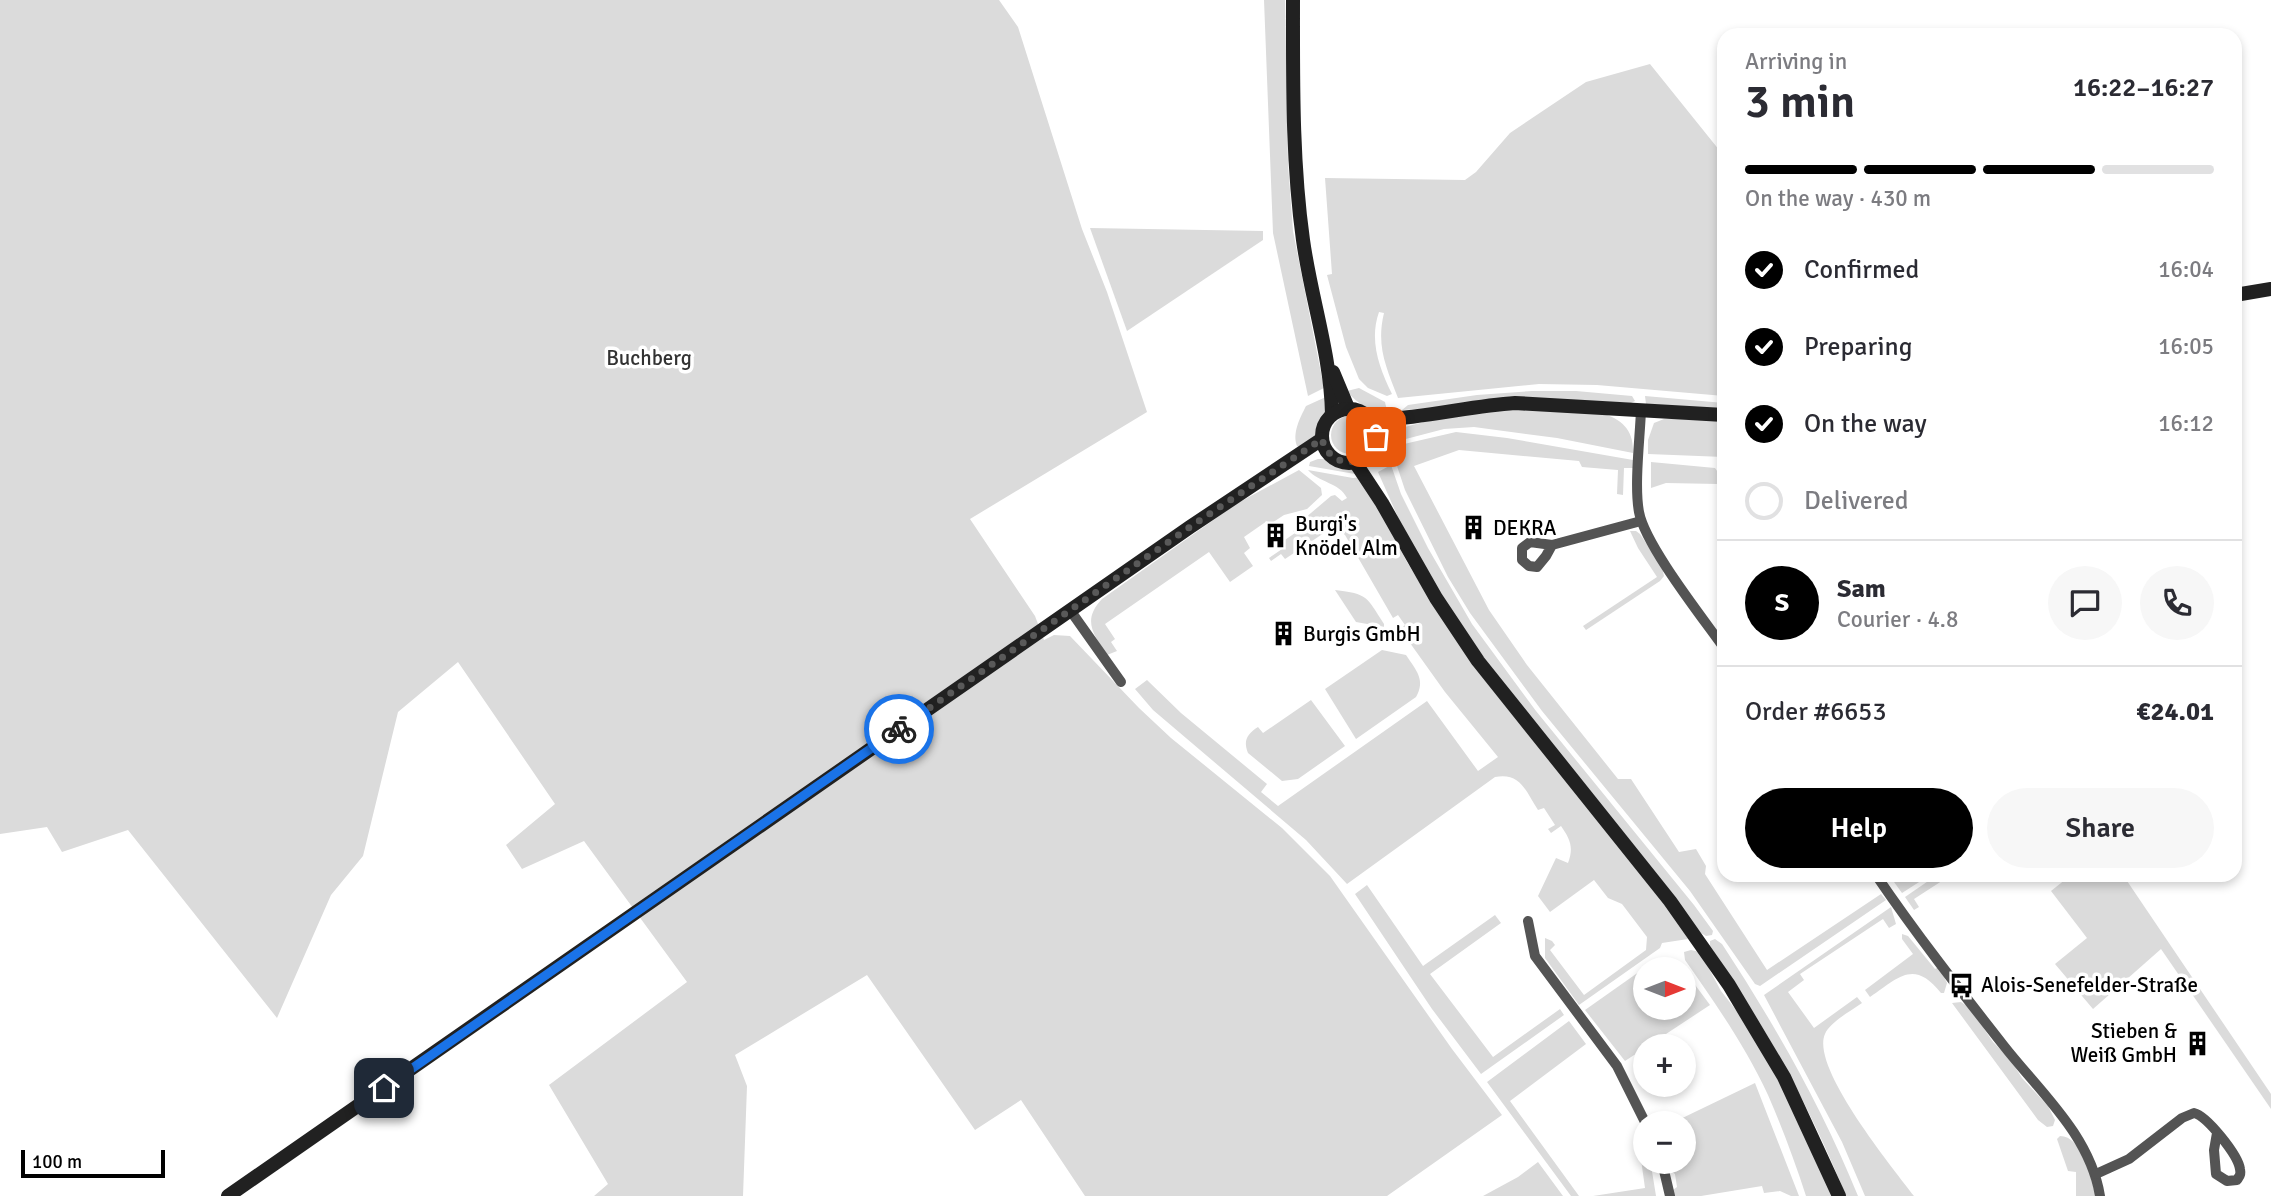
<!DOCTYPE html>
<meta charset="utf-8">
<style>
:root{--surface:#fff;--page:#f7f7f7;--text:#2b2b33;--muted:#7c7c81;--line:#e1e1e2;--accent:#000}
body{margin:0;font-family:Signika,sans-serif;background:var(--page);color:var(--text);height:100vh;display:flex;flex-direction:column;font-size:26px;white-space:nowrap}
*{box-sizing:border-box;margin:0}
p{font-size:23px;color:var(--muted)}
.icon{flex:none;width:38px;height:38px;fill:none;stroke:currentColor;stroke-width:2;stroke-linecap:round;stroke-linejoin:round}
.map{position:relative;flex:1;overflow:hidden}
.side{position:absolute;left:1717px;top:28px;width:525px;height:854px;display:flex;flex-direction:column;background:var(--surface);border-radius:21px;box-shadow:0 4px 10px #0003}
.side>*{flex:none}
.needle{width:46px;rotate:90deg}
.buttons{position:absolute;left:1633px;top:957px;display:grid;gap:14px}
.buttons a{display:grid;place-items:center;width:63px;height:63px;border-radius:50%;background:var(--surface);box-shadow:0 4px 10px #0003;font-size:35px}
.scale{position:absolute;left:21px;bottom:18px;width:144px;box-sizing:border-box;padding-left:7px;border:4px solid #000;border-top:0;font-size:19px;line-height:24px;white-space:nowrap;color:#000;-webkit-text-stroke:5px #fff;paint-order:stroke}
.pin{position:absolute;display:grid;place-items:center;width:60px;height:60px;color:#fff;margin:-30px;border-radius:14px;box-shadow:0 4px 10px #0006}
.courier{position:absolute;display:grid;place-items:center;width:70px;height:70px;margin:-35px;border:5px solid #1a73e8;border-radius:50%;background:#fff;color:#222;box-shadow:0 2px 9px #0007}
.overview em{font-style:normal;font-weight:600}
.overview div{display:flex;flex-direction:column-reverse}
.overview{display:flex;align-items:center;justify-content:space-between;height:119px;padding:0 28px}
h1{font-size:46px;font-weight:600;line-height:52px}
.bar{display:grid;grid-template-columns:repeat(4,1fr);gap:10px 7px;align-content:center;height:84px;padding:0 28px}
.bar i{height:9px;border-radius:5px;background:var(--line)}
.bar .selected{background:var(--accent)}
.bar p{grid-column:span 4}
.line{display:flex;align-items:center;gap:18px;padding:0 28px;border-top:2px solid var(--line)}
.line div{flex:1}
.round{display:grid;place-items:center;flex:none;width:74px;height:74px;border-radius:37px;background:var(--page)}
ol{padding:0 28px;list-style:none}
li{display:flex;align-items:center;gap:21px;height:77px}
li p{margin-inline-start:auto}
li .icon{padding:7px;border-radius:50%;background:var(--accent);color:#fff;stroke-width:4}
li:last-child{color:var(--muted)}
li i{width:38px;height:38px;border:4px solid var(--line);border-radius:50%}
.button{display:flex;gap:14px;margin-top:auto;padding:14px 28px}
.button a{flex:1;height:80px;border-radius:42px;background:var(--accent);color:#fff;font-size:28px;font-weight:600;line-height:80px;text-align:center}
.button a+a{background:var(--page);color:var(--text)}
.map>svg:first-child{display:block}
.green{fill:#dbdbdb}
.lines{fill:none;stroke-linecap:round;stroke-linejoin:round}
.street{stroke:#545454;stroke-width:10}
.secondary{stroke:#212121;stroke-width:14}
.done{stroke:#595959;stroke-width:7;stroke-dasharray:0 12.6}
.route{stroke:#1a73e8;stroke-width:9}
.labels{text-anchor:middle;stroke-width:7;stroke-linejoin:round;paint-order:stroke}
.park-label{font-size:21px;fill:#323232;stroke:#fff}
.poi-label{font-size:21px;fill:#000;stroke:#fff;text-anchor:start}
</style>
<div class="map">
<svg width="2271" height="1196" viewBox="0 0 2271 1196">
<rect width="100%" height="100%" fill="#fff"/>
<g class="green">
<path d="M0,0H999L1018,27L1082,229L1107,292L1147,412L970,519L1035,616L1044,640L1054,635L1070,636L1139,708L1171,738L1282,828L1330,876L1452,1049L1502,1115L1387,1196H1085L1021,1100L975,1130L867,975L735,1055L747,1086L743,1196H594L608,1184L549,1085L687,982L584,841L522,869L506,845L555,804L458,662L398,712L363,856L331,895L277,1018L128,830L62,852L47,827L0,834Z"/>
<path d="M1264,0H1285L1288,164L1293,231L1324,388L1308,396L1273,233Z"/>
<path d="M1650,64L1724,156V396L1597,385L1539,384L1398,398C1386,367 1376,346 1384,313L1379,312C1369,340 1379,368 1392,394L1387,396L1368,388L1359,379L1346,347L1327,275L1332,274L1325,178L1465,180L1476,172L1510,133L1586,82Z"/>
<path d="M1090,228L1263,231V240L1127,331Z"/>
<path d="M1359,388L1385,402L1388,415C1373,413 1357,404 1347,391Z"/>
<path d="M1532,391H1576L1632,396L1635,401L1631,403L1553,399L1402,410L1408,405L1477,395Z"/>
<path d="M1328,396L1327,411L1321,419L1318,433L1302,448L1297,446C1292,433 1300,418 1306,406Z"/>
<path d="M1645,396L1724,403V409L1646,404Z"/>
<path d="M1507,409L1601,413C1622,419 1634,430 1633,453L1557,438L1474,427L1444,429L1402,440H1399L1398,429C1434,418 1469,413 1507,409Z"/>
<circle cx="1350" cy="435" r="19"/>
<path d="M1681,419L1724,421V457L1648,454V440L1654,423L1664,419Z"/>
<path d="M1456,432L1507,438L1633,460V468H1624L1623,495L1617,494L1618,470L1582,467L1579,461L1459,450L1414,466L1489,610L1527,665L1618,779H1631L1679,852L1696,849L1706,866L1705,874L1767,970L1881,894L1886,900L1760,986L1755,984L1690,891L1542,711L1470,613L1448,577L1405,490L1397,466L1396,456L1399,447L1404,444Z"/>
<path d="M1390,434C1398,449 1392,461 1377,467L1381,444Z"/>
<path d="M1318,459C1330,458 1340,465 1352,468L1355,474L1309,466L1310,462Z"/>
<path d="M1651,462L1715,468L1724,481V491L1718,484L1666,483L1651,488Z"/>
<path d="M1391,465L1401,494L1428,548L1472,624L1536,711L1694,905L1713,931L1712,935L1706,936L1701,933L1487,662L1443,598L1401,524L1378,472Z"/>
<path d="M1299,470L1321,488L1322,495L1307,509L1284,515L1269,525L1267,521L1244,537L1250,548L1244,553L1253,566L1230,582L1209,552L1105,624L1115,639L1111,642L1117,651L1107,655C1093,634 1082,620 1102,599L1236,504Z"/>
<path d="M1308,470L1353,478L1362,477L1407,562L1440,616L1673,914L1688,939L1662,943L1660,948L1579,1005L1545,958V938L1552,941L1555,945L1550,950L1584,995L1646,950L1647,937L1622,904L1608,898L1594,880L1550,912L1538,896L1556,858L1568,863C1574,847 1570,839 1561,826L1551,833L1548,829L1555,825L1544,808L1538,810C1526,792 1521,772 1495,777L1347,884L1306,840L1153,710L1135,689L1147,680L1181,713L1267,784L1261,792L1278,806L1427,701L1478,771L1498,757L1445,692L1400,629L1405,625L1398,615L1393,618L1345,535L1339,530L1327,531L1285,559L1281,554L1271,561L1269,558L1285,547L1282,542L1295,533L1293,531L1300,526L1298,524L1331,496L1335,495L1342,501L1347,498C1339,482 1319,483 1308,470Z"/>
<path d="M1630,531H1636L1640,534L1662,567L1664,576L1660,581L1586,630L1583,626L1657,577L1638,548Z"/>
<path d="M1335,590C1368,594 1366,596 1384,624V627L1356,622Z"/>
<path d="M1382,650L1406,655C1416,670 1426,680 1416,697L1356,739L1325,689Z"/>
<path d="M1311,700L1345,746L1298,779L1282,781L1248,753C1243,741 1247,734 1258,727L1263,733Z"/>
<path d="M1889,875H1897L1901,880L1908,875L1913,879L1919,875H1930L1902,893Z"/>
<path d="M1937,875H1951L1914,899L1919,907L1914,910L1905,897Z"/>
<path d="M2071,875H2123L2271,1094V1109L2161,949L2093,1009L2055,964L2087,938L2051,891Z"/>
<path d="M1367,885L1423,966L1495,915L1501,923L1430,974L1493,1057L1560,1009L1564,1015L1481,1074L1432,1009L1355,894Z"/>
<path d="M1891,907L1896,924L1889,928L1883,919L1800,974L1804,980L1788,992L1814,1028L1857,997L1862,1003C1851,1011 1830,1022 1825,1034C1810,1067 1893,1168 1914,1196H1865L1842,1142L1764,995Z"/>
<path d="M1902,934L1908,936L1935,969L1939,967L1947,983L1944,993H1941C1914,959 1899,977 1870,997L1865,990L1913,954L1902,939Z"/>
<path d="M1715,939L1722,944C1775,1025 1822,1107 1858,1196H1846C1810,1107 1765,1025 1710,946V941Z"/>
<path d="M1691,950L1700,952L1721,991L1750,1028L1784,1090L1832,1196H1806C1795,1162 1782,1127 1768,1095C1746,1047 1715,1003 1685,960L1684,952Z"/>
<path d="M1645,970V1008H1684V970L1710,1005L1625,1061L1585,1010L1636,974Z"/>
<path d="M1961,1002L1970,1008L1993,1042L2010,1059L2022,1078L2048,1106L2055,1120L2053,1126L2047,1127L2038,1120L1952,1003Z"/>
<path d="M1569,1021L1586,1044L1510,1101L1579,1196H1571L1487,1082Z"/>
<path d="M1755,1083L1799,1196H1791L1780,1191L1764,1193L1762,1186L1701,1196H1674L1673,1190L1677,1187L1675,1174L1669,1169L1668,1162H1684V1124L1672,1123Z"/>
<path d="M2060,1136C2082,1136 2091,1178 2096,1196H2076V1172L2068,1171L2057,1139Z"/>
<path d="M1642,1144L1645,1152V1162H1650L1651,1165L1656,1196H1593L1645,1188L1639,1145Z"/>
<path d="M1538,1162L1563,1196H1483L1518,1177Z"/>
</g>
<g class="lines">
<g class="street">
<path d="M1641,410C1640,438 1634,485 1639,512C1645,545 1702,617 1724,648"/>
<path d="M1552,545L1546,556L1537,567L1529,566L1522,560V548L1530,542L1552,545L1641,521"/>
<path d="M1070,610L1121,682"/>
<path d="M1876,875C1916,934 1960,990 2004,1046C2040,1092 2090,1135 2100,1196"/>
<path d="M1528,921L1535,956L1617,1066L1646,1124"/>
<path d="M1662,1162L1670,1196"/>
<path d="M2096,1174L2129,1159L2182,1118L2194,1113C2207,1116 2238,1155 2240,1169C2241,1175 2240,1175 2237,1180L2227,1181L2216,1174L2214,1150L2217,1133"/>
</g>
<g class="secondary">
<path d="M1293,0C1293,80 1292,161 1303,240C1311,298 1331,356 1332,414"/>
<path d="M2235,295L2271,289"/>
<path d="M1333,372L1348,408"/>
<circle cx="1349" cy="436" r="27"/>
<path d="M1370,419C1419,420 1467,406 1515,403L1724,415"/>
<path d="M1355,462L1382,503L1436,598L1478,661L1670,901L1729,985L1784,1077L1839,1196"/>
<path d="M228,1196L1190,527L1322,439"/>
</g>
</g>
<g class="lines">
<path class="done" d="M899,729L1190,527L1322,439C1330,471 1371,469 1376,437"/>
<path class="route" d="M384,1088L899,729"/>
</g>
<defs>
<symbol id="building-bare" viewBox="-9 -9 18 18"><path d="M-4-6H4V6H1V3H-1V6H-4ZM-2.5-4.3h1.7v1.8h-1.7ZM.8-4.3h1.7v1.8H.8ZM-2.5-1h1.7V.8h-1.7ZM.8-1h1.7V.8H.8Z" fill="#000" stroke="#fff" stroke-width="2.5" paint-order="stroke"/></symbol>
<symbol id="bus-bare" viewBox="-9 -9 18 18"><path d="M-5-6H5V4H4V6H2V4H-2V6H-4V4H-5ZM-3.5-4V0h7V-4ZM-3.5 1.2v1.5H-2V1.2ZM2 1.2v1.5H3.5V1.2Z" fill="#000" stroke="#fff" stroke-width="2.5" paint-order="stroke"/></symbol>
</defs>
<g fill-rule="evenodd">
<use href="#building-bare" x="1456" y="510" width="35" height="35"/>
<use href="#building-bare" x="1258" y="518" width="35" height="35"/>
<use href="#building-bare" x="1266" y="616" width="35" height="35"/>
<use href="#bus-bare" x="1944" y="968" width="35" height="35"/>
<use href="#building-bare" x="2180" y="1026" width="35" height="35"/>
</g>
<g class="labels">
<g class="park-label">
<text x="649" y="365">Buchberg</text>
</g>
<g class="poi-label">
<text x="1295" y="531">Burgi's<tspan x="1295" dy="24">Knödel Alm</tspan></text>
<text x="1493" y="535">DEKRA</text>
<text x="1303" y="641">Burgis GmbH</text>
<text x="1981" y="992">Alois-Senefelder-Straße</text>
<text x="2177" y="1038" text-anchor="end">Stieben &amp;<tspan x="2177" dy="24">Weiß GmbH</tspan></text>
</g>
</g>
</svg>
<div class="buttons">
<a><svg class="needle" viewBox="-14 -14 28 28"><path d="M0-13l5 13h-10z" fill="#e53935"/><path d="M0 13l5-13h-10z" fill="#7c7c81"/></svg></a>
<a>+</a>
<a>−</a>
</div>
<div class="scale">100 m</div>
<div class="pin" style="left:1376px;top:437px;background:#ea580c"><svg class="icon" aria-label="bag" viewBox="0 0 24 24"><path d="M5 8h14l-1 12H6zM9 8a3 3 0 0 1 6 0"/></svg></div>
<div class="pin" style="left:384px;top:1088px;background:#1f2937"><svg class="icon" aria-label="home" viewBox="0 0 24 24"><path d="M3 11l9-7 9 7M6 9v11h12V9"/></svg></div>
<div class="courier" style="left:899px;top:729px"><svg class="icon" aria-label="bike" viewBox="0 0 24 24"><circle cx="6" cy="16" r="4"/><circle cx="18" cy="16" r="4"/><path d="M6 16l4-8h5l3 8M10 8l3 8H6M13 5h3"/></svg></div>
<section class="side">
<div class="overview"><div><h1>3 min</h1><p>Arriving in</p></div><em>16:22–16:27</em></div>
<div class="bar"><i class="selected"></i><i class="selected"></i><i class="selected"></i><i></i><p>On the way · 430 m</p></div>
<ol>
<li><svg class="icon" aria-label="check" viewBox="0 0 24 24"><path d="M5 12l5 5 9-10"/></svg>Confirmed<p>16:04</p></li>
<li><svg class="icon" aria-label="check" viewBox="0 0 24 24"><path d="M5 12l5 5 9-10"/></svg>Preparing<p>16:05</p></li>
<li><svg class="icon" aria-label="check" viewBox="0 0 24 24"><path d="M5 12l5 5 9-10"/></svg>On the way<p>16:12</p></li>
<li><i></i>Delivered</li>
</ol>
<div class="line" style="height:126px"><b class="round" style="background:var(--accent);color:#fff">S</b><div><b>Sam</b><p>Courier · 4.8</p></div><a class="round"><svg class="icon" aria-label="chat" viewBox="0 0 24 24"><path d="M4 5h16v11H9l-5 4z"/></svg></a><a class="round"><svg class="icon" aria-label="phone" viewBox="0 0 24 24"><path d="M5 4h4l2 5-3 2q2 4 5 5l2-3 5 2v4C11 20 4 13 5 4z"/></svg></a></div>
<div class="line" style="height:91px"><div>Order #6653</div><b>€24.01</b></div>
<div class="button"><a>Help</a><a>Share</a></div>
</section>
</div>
